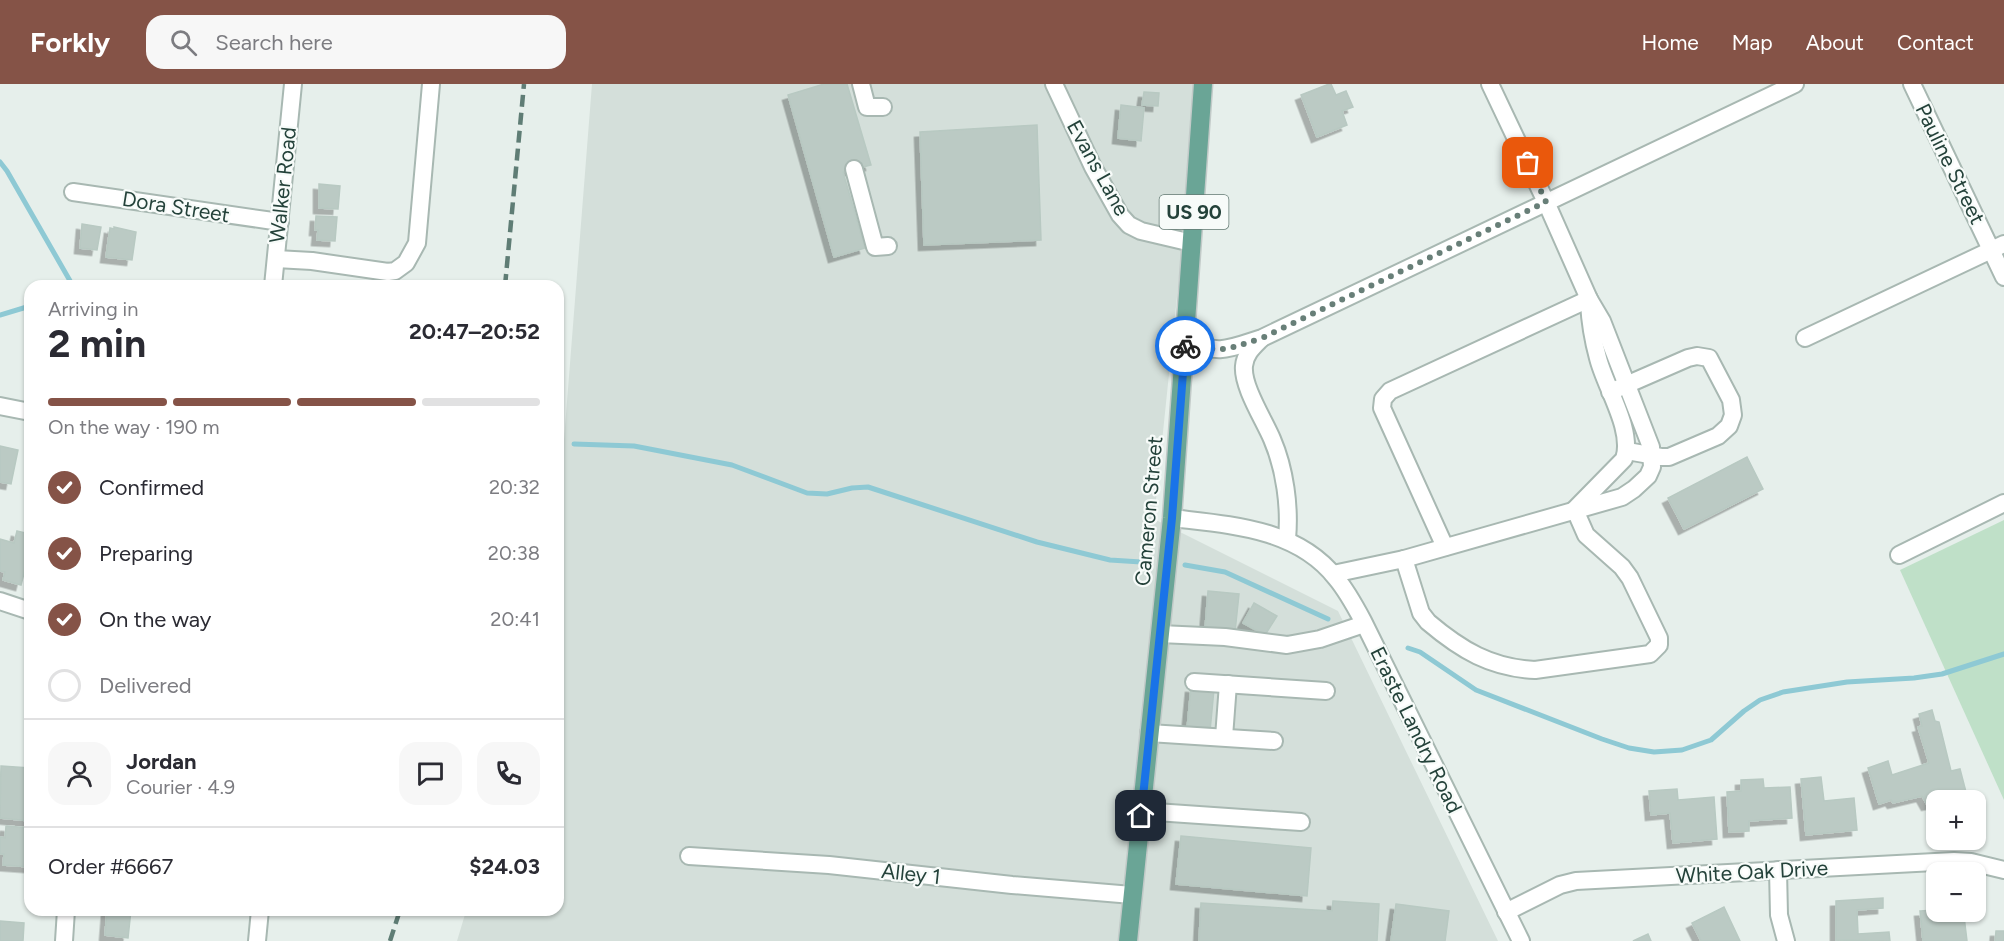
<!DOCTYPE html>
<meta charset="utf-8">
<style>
:root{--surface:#fff;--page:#f7f7f7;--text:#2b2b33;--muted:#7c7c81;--line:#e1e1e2;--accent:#855347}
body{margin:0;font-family:Figtree,sans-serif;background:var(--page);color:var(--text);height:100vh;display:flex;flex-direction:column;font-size:22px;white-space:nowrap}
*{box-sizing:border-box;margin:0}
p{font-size:20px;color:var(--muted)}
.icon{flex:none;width:33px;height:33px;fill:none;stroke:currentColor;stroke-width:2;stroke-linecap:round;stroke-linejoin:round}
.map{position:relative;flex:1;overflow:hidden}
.panel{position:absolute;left:24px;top:196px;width:540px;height:636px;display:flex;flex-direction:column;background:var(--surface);border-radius:18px;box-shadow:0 2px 4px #0004}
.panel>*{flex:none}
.controls{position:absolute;left:1926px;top:706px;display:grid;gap:12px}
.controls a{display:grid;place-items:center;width:60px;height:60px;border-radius:12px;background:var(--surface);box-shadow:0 2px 4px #0004;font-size:30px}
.pin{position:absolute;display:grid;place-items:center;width:51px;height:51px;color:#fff;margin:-26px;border-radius:12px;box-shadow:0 3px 9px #0006}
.courier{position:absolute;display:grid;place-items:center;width:60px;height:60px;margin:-30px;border:4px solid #1a73e8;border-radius:50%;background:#fff;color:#222;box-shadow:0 2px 8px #0007}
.overview em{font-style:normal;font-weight:700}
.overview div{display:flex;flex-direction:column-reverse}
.overview{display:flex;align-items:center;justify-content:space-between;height:102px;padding:0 24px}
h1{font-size:39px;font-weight:700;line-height:45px}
.bar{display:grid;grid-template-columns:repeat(4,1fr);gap:9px 6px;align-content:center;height:72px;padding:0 24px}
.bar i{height:8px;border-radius:4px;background:var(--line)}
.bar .current{background:var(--accent)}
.bar p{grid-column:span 4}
.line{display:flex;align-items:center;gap:15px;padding:0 24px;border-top:2px solid var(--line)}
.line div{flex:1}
.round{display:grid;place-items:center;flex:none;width:63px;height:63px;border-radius:18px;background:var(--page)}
ol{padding:0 24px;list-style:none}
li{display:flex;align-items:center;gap:18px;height:66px}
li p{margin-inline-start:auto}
li .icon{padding:6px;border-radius:50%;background:var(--accent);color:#fff;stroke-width:4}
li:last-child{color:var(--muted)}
li i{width:33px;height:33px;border:3px solid var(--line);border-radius:50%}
header{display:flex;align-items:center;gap:36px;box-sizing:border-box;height:84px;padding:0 30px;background:var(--accent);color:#fff}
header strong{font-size:28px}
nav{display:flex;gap:33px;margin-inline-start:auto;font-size:21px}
.search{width:420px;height:54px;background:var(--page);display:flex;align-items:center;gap:15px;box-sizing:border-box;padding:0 21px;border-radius:18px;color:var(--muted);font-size:22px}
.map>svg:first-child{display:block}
.built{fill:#d4dfda}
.green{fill:#bfe0c8}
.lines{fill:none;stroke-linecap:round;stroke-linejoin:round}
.stream{stroke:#8ec9d4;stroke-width:5}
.building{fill:#bbcac4;stroke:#b8c9c2;stroke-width:1.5;filter:url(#shadow)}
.minor-casing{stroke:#a8b8b2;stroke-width:20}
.major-casing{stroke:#c2cac8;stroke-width:21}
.minor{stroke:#fff;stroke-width:16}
.major{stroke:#6aa596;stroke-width:18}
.rail{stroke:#5f7d75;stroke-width:4.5;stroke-dasharray:12 6;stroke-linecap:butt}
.done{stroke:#687f78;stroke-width:6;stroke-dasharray:0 10.8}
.route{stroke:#1a73e8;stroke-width:8}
.labels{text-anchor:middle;stroke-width:4.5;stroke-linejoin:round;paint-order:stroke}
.shield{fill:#f7fbf9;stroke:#637a73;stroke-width:1.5}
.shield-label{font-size:20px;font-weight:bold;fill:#24423a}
.street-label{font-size:21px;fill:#24423a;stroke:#f7fbf9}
</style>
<header>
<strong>Forkly</strong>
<div class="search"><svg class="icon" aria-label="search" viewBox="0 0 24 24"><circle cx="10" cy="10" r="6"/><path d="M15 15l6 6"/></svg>Search here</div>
<nav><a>Home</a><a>Map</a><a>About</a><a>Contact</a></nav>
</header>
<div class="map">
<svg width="2004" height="857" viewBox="0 0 2004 857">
<defs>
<filter id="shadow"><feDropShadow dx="-5.5" dy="5.5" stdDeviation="0" flood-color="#0004"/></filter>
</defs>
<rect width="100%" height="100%" fill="#e6efeb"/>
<path class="built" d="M592,0H1199L1154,435L1338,527L1498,857H457L466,827L558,826V432Z"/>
<path class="green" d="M2004,436V716L1900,486Z"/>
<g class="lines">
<g class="stream">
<path d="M0,78L7,87L73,202"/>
<path d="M0,231L30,222"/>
<path d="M574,360L634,362L732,381L807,409L827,410L852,404L868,403L1037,458L1110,476L1141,478"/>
<path d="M1185,481L1225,488L1328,535"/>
<path d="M1408,564L1420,568L1476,606L1602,655L1629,664L1654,668L1682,666L1711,656L1744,627L1760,616L1783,608L1847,598L1914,594L1942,590L2004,570"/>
</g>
</g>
<g class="building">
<path d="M824,0H847L871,81L843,88L865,164L834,173L788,11Z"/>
<path d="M1329,0H1331L1336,11L1346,7L1353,23L1342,27L1347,41L1317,53L1301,11Z"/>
<path d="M1144,8L1159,9L1158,22L1142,21Z"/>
<path d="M1121,21L1144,24L1141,57L1118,54Z"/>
<path d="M1037,41L1041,156L924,161L920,48Z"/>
<path d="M319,100L340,102L338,125L319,124Z"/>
<path d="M316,132L337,133L335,157L317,156L318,146H315Z"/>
<path d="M82,140L101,143L97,166L80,164Z"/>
<path d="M114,143L136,148L132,176L106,173L110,144L114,145Z"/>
<path d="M0,362L18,366L11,400L0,398Z"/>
<path d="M1747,373L1763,405L1684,445L1668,414Z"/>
<path d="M17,447L30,450V466L21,501L3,496L5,488L0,487V455L14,459Z"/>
<path d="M1208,507L1239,510L1235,548L1205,545Z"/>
<path d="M1254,519L1277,532L1265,551L1243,539Z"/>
<path d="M1191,603L1214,605L1210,647L1187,645Z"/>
<path d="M1932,626L1935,637L1939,638L1951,687L1960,685L1966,708L1959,710L1960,713L1936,717V719L1927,721L1922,712L1893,719L1891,716L1879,720L1868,684L1888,677L1892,691L1929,679L1918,643L1922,642L1919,630Z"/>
<path d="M1,682L30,684V704H27L26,719H30V737L0,734Z"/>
<path d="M1821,693L1824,717L1854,714L1857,746L1806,751L1801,695Z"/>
<path d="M1763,695L1764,704L1790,703L1792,734L1749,737V747L1729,748L1727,708L1741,707V696Z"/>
<path d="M1677,705L1678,716L1714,713L1717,755L1673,759L1670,729L1651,731L1649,707Z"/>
<path d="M6,742L30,744V783L3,781L4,770H0V753L5,754Z"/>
<path d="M1181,752L1311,764L1307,812L1176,800Z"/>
<path d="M1883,814V824L1857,826L1858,850L1889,848L1890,857L1836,856V817Z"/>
<path d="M1333,817L1379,820L1377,857H1199L1201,819L1332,827Z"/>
<path d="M1396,820L1449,827L1445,857H1391Z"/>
<path d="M1724,823L1740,857H1701L1692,839Z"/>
<path d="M107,826H131L128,854L105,851Z"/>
<path d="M1936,826V828H1946L1947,834L1964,832L1967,857H1923L1920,827Z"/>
<path d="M0,837L24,839L23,857H0Z"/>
<path d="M1996,847H2004V857H1995Z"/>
<path d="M1648,850L1651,857H1633Z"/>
</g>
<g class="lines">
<defs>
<g id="minor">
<path d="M861,0L867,23H883"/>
<path d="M1054,0L1093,83L1120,131L1129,141L1141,147L1192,159"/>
<path d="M1912,0L2004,193"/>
<path d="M854,85L875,163L888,162"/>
<path d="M73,108L280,138"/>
<path d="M276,175L312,177L388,188L395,187L406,179L417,159L431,0"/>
<path d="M273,202L293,0"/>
<path d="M1805,254L2004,160"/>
<path d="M1261,255C1253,263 1245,270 1244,282C1242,302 1264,336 1272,355C1285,385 1290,423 1287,455"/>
<path d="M1186,257C1220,271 1228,265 1262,254L1795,0"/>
<path d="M1610,308L1688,274L1697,272L1709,274L1731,316L1733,331L1729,342L1718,352L1669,373H1661L1627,367"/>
<path d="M0,322L30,328"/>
<path d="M1575,425L1624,375C1634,346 1605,303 1598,274C1593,256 1590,237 1589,219"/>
<path d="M1172,434C1230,441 1297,444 1336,494C1347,507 1355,522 1363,537L1521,857"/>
<path d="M1445,463L1382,324L1383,315L1390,307L1589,215"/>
<path d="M1899,471L2004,419"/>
<path d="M1404,475L1421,529L1428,538C1461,566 1491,584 1535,586L1650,570L1659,561V554L1630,494L1622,483L1586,451L1575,426"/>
<path d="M1333,490L1404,475L1622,413L1634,405L1648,392L1652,383L1651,363L1602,237L1589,215L1546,118L1490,0"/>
<path d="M0,517L30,527"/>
<path d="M1160,550L1225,553L1287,561L1320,555L1364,540"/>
<path d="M1194,598L1326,607"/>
<path d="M1149,649L1274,657"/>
<path d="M1224,653L1228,600"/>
<path d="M1141,727L1301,738"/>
<path d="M689,772L829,781L1012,801L1132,811"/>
<path d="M1778,786L1779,831L1786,857"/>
<path d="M1506,828L1560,801L1576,797L1954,777L1971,778L2004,786"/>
<path d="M64,857L66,826"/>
<path d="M257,857L260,826"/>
</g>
<path id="major" d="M1128,857L1172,434L1203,0"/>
</defs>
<use href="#minor" class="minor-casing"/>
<use href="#major" class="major-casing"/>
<use href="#minor" class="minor"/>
<use href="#major" class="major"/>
<g class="rail">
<path d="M505,202L524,0"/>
<path d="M390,857L400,826"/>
</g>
</g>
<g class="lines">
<path class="done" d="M1185,262L1186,257C1220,271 1228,265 1262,254L1546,118L1528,79"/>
<path class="route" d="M1141,732L1172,434L1185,262"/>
</g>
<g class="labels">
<rect class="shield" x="1159.5" y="111" width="69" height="34" rx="4.5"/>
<g class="shield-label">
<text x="1194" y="135">US 90</text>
</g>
<g class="street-label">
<text transform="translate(1950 80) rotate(64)" y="7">Pauline Street</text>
<text transform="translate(1098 84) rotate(61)" y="7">Evans Lane</text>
<text transform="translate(283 101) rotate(-84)" y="7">Walker Road</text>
<text transform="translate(176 123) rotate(9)" y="7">Dora Street</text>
<text transform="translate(1149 427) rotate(-85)" y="7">Cameron Street</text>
<text transform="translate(1416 646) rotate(64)" y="7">Eraste Landry Road</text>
<text transform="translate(1752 788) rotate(-3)" y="7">White Oak Drive</text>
<text transform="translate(911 790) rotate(6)" y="7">Alley 1</text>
</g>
</g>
</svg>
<div class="controls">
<a>+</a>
<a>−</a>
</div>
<div class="pin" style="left:1528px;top:79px;background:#ea580c"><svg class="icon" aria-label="bag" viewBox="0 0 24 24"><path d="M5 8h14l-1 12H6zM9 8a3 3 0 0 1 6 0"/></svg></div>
<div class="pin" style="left:1141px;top:732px;background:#1f2937"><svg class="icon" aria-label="home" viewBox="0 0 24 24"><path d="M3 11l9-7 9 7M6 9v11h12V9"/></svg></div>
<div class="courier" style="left:1185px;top:262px"><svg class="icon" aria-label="bike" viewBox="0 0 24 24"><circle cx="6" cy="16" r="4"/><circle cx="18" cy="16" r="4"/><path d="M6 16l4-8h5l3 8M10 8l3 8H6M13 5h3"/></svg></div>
<section class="panel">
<div class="overview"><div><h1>2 min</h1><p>Arriving in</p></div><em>20:47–20:52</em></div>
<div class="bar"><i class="current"></i><i class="current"></i><i class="current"></i><i></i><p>On the way · 190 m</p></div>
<ol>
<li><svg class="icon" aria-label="check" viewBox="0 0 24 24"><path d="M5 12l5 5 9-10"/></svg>Confirmed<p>20:32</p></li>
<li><svg class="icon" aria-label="check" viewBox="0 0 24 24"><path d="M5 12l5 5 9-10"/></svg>Preparing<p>20:38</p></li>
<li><svg class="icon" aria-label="check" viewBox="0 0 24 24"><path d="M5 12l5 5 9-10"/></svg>On the way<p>20:41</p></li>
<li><i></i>Delivered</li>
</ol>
<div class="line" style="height:108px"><a class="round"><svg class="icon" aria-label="person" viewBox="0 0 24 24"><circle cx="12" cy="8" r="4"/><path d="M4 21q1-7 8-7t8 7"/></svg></a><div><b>Jordan</b><p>Courier · 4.9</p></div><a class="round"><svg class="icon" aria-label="chat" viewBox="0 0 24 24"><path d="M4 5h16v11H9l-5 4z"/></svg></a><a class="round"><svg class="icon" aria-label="phone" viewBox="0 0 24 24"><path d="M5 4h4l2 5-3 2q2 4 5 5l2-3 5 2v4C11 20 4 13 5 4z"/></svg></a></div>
<div class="line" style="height:78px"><div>Order #6667</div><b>$24.03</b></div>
</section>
</div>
